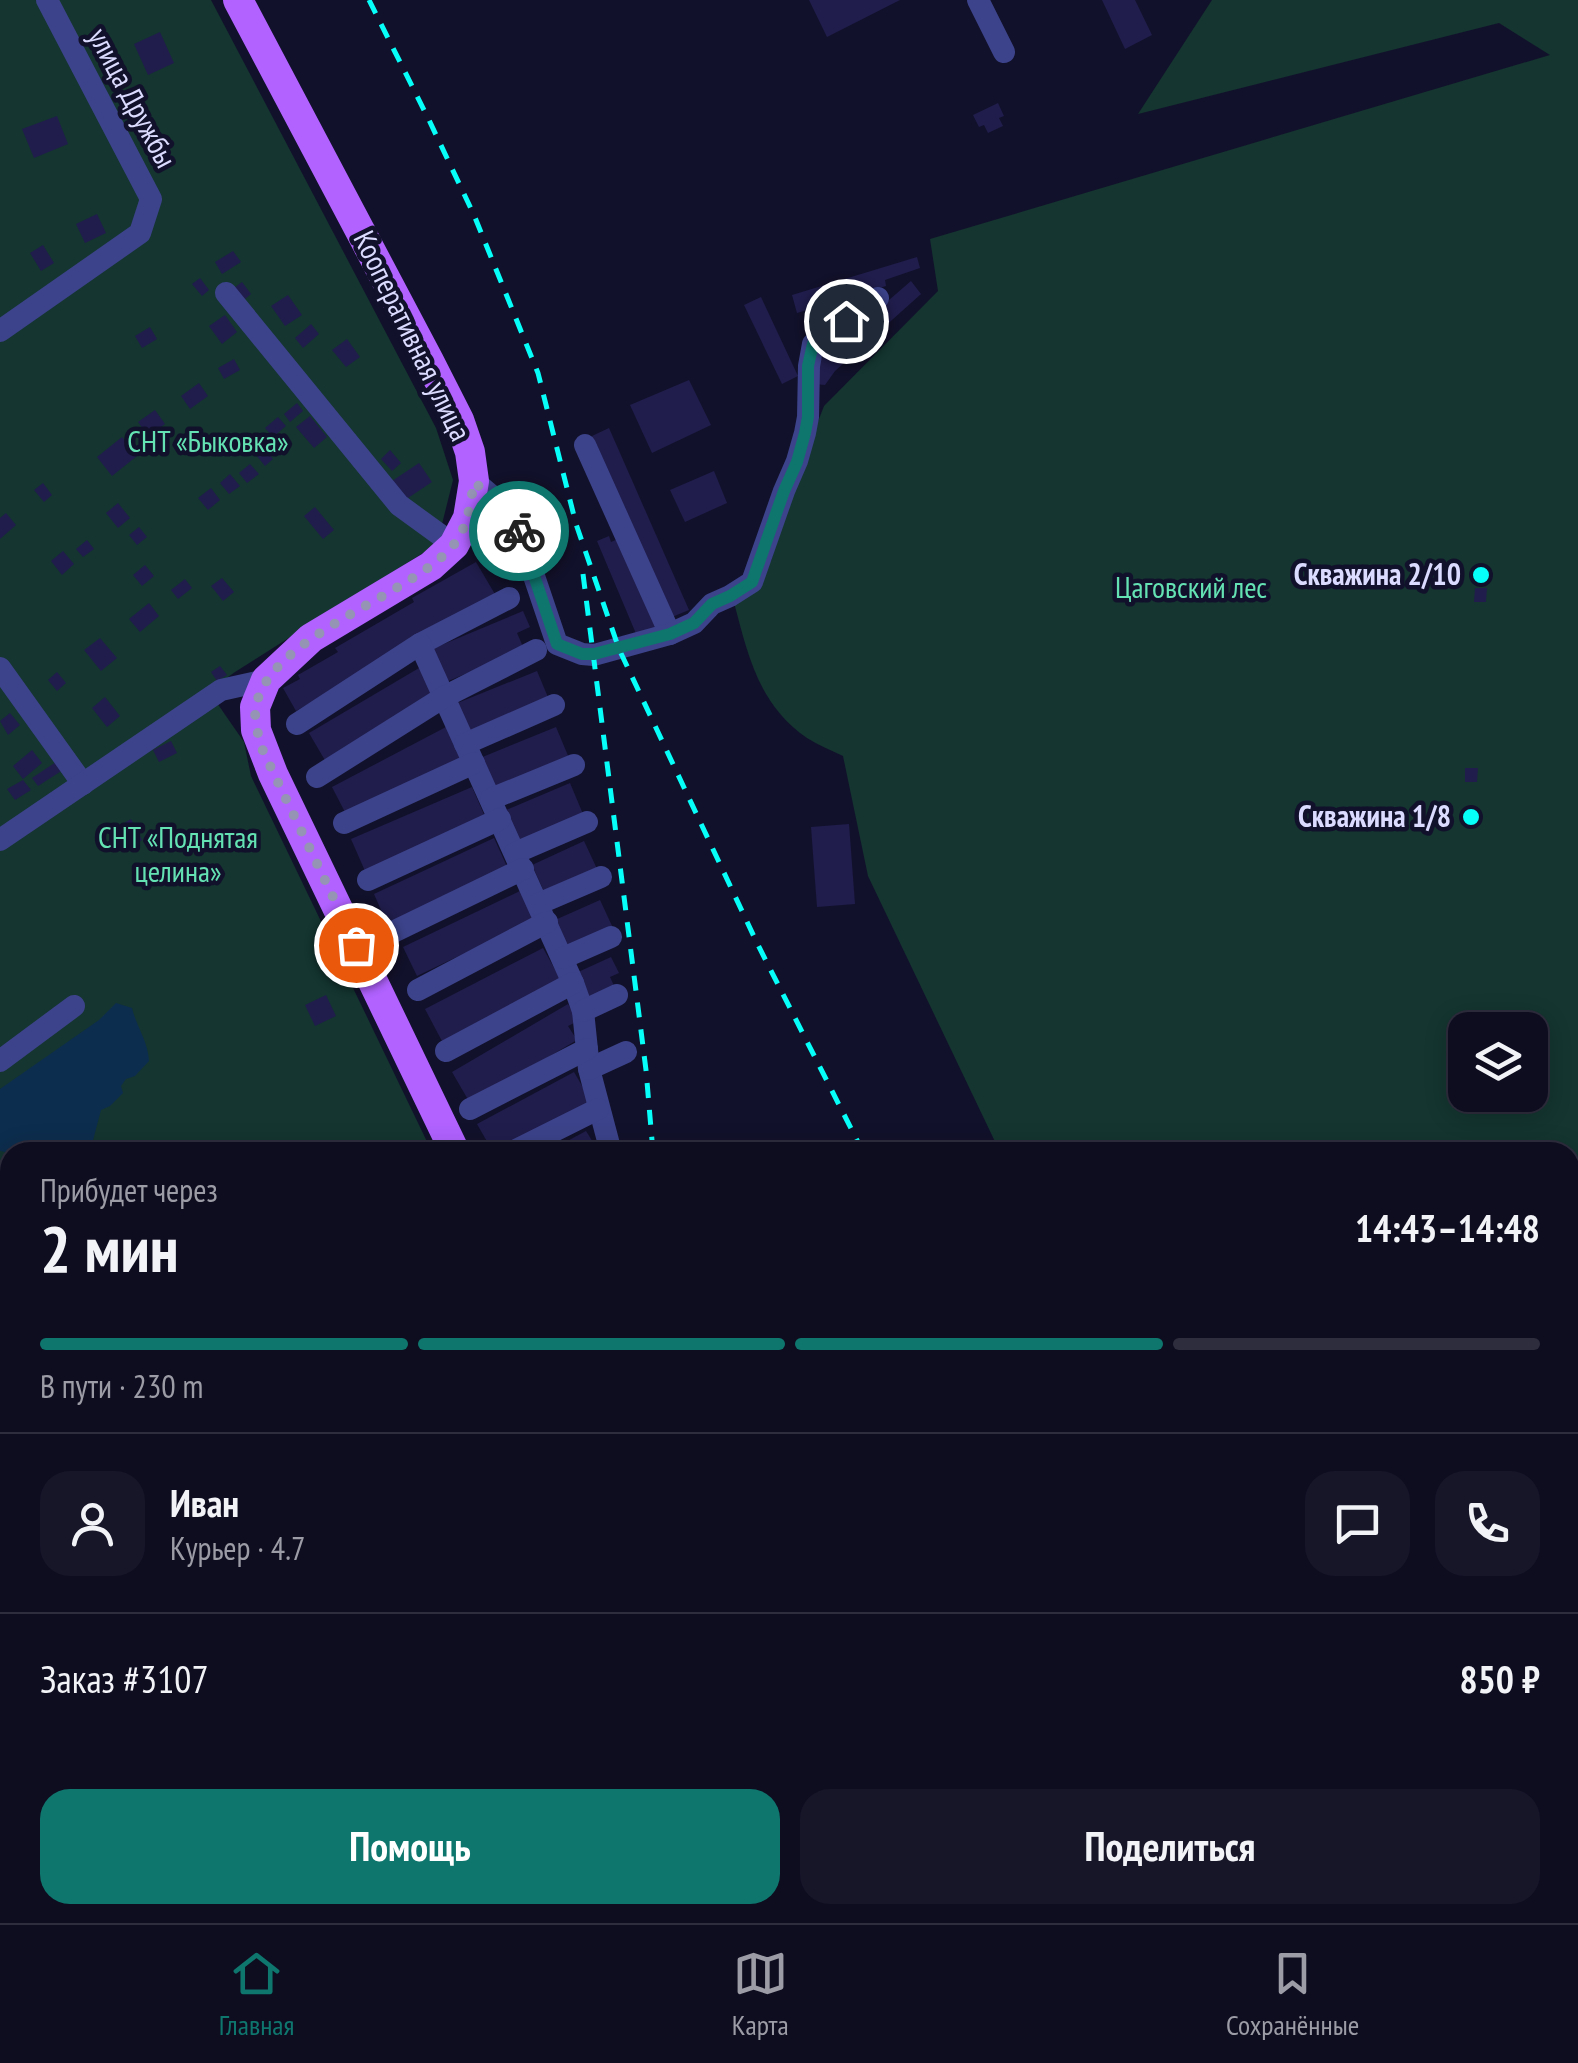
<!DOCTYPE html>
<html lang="ru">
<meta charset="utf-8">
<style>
:root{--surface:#0e0d20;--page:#171629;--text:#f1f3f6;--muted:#9b9ca5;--line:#2e2d3e;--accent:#0f766e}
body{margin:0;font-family:"PT Sans Narrow",sans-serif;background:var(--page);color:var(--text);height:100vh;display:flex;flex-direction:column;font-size:38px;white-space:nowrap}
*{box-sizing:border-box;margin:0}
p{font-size:32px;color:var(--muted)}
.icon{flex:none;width:55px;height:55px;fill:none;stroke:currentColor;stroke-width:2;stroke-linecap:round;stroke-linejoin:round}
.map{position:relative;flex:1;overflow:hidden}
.side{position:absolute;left:0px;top:1142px;width:1580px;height:782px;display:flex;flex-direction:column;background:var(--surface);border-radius:30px 30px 0 0;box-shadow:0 5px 25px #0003,0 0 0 2px var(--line)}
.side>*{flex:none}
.tools{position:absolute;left:1448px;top:1012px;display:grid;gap:20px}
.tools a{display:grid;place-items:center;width:100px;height:100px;border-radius:20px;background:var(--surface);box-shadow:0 5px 25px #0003,0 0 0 2px var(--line);font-size:50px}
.pin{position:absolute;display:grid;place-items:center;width:85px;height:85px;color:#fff;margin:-42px;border:5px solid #fff;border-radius:50%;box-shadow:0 2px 10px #0007}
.courier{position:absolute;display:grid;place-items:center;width:100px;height:100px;margin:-50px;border:8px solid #0f766e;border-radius:50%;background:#fff;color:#222;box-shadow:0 2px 12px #0007}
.summary em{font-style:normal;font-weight:700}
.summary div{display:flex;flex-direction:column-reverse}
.summary{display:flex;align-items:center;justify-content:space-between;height:170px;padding:0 40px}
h1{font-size:65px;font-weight:700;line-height:75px}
.bar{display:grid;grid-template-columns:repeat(4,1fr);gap:15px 10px;align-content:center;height:120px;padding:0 40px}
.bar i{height:12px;border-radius:8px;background:var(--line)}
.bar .active{background:var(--accent)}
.bar p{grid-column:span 4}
.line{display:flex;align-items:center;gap:25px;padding:0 40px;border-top:2px solid var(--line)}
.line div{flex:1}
.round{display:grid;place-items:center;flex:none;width:105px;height:105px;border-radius:30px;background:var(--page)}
.cta{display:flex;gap:20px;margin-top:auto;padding:20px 40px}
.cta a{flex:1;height:115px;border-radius:30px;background:var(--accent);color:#fff;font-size:40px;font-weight:700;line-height:115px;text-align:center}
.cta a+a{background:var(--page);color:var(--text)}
.dock{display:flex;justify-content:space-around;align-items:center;height:140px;border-top:2px solid var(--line);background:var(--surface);font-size:28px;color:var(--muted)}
.dock a{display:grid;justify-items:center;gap:5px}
.dock .active{color:var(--accent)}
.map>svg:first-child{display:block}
.green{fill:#143530;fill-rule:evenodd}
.water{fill:#0d2d4e}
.building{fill:#201d4c}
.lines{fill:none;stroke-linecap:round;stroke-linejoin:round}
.minor{stroke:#3c438a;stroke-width:22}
.major{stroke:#b162ff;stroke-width:30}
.rail{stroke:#07fff9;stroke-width:5;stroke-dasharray:15 12;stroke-linecap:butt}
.done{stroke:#9594b5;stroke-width:10;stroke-dasharray:0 18}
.route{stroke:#0f766e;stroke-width:12}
.poi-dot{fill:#07fff9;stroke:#12112b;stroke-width:4}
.labels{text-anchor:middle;stroke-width:9;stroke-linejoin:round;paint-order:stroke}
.street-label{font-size:30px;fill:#dbdbff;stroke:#12112b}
.park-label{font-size:30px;fill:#64e2b3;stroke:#12112b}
.poi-label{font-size:30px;font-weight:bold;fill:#dbdbff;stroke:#12112b;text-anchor:end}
</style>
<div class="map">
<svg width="1578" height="1923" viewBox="0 0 1578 1923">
<rect width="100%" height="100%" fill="#12112b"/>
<g class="green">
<path d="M0,0H211L436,428L453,480L437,544L235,672L0,841Z"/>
<path d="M1212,0H1578V1821L1575,1815L1570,1817V1152H1000L868,876L843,756C831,750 818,745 807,738C757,703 748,654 733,599L771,561L794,484L824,406L938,291L930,239L1550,55L1499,23L1138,114ZM1465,1030H1530V1095H1465Z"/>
<path d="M217,703L244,742L251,776L432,1152H10V1915H801L805,1923H0V851Z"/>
</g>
<path class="water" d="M116,1003L132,1008C137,1028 148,1041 149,1061L135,1076L126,1079L121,1086L123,1093L110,1106L101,1110L92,1144L87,1151L10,1153L0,1151V1089L99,1020Z"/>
<g class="building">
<path d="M809,0H900L827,37Z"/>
<path d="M1102,0H1135L1152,35L1125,49Z"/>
<path d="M160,32L174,63L148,75L134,44Z"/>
<path d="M998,103L1004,116L999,118L1003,126L988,133L984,125L979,127L973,115Z"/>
<path d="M57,116L68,144L34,158L22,129Z"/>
<path d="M97,214L106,233L85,243L76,224Z"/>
<path d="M43,245L54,263L41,271L30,253Z"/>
<path d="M233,251L241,262L222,274L215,262Z"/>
<path d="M917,257L920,268L885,280L886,286L797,313L792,295Z"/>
<path d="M200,278L209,290L202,296L192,284Z"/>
<path d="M911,281L921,294L835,371L825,385L815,384V364Z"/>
<path d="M242,282L251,294L240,303L230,291Z"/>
<path d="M288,295L302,315L285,326L271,306Z"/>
<path d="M761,297L798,376L782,384L744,305Z"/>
<path d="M225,315L237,332L222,344L209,326Z"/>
<path d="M311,324L319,334L303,348L295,338Z"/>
<path d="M150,327L157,339L142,348L135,336Z"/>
<path d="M347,339L360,357L346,367L332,350Z"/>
<path d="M234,359L240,370L224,379L218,368Z"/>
<path d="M689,380L711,425L652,453L630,405Z"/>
<path d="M199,383L208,396L190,409L181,396Z"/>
<path d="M297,403L303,411L290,422L284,414Z"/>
<path d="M155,410L165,424L148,436L138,422Z"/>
<path d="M310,416L327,437L314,448L296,427Z"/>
<path d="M278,417L286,426L273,437L265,428Z"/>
<path d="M609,428L689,610L672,617L592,436Z"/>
<path d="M122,437L137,456L112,476L97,457Z"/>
<path d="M264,448L273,459L265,466L256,455Z"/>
<path d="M390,450L401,463L392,471L381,459Z"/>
<path d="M419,463L432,482L405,500L392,481Z"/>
<path d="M250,464L259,474L247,483L239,473Z"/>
<path d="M714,471L727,503L685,522L670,490Z"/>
<path d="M230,474L240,486L229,494L220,483Z"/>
<path d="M43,483L52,495L44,502L34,490Z"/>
<path d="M211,488L220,500L208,510L198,498Z"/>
<path d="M118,503L130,518L118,528L106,513Z"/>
<path d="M315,507L334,530L323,539L304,516Z"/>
<path d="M6,513L16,525L0,539V518Z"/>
<path d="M139,527L147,537L137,545L129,535Z"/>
<path d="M609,536L611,542L618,539L656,629L637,636L597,541Z"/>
<path d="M87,540L94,549L83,557L76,549Z"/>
<path d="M63,551L74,564L62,575L51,561Z"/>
<path d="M476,562L496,596L296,711L283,688L300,679L298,675L338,652L335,648L414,602L412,598Z"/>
<path d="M145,565L154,576L142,586L133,575Z"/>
<path d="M1475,567L1487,568V582H1475Z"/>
<path d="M222,578L234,592L223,601L211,586Z"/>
<path d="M185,579L192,588L178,599L171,590Z"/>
<path d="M1475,588H1487L1486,602H1474Z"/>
<path d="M149,603L159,616L140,632L129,619Z"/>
<path d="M523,611L530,627L517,633L524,649L446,682L432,649Z"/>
<path d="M100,638L117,658L101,671L84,650Z"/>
<path d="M220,666L227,675L217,681L211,672Z"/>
<path d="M419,668L436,697L326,762L309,733Z"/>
<path d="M537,671L550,702L468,735L455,704Z"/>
<path d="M57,672L66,683L57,691L48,680Z"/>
<path d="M105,697L120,716L107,727L92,708Z"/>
<path d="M10,713L20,725L8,735L0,721Z"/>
<path d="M446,727L462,757L347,816L332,787Z"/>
<path d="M556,727L569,758L493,790L480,758Z"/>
<path d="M171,741L177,753L159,762L153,750Z"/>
<path d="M32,750L42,763L23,779L13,766Z"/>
<path d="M59,760L66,768L38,786L32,778Z"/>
<path d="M1465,768H1478L1477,782H1465Z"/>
<path d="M23,780L31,790L15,800L7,789Z"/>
<path d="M570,783L583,814L519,841L506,810Z"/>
<path d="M472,787L486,819L365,871L351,839Z"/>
<path d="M1465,810H1477V824H1464Z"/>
<path d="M131,819L142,840L129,847L119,826Z"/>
<path d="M849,824L855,904L817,907L811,827Z"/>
<path d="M494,838L509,871L388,926L374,894Z"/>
<path d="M584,841L598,871L546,896L532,865Z"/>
<path d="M520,891L534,920L417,976L403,947Z"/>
<path d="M600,900L613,928L568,948L555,920Z"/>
<path d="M543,948L562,982L443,1043L425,1009Z"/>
<path d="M611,957L619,973L610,977L616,990L590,1002L576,973Z"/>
<path d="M326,995L336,1016L315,1026L305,1005Z"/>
<path d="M568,1004L578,1021L568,1026L577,1040L470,1103L452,1072Z"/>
<path d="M574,1072L592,1103L500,1152H493L477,1124Z"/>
<path d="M586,1131L599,1152H547Z"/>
<path d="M10,1445V1474L0,1479V1450Z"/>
<path d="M10,1576V1599L0,1603V1580Z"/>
<path d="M858,1915H887L871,1923H862Z"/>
<path d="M1042,1915H1149L1153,1923H1045Z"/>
<path d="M1290,1915H1313L1319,1923H1297Z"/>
<path d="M1474,1915H1549L1534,1923H1478Z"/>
</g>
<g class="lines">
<g class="minor">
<path d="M978,0L1004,52"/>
<path d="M226,293L399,505L454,545"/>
<path d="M0,331L140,233L151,199L47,0"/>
<path d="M585,445L670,634"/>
<path d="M474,481L513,514L557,644L582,654L594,655L670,634L694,623L712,604L730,596L752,582L784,491L797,461L805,433L808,417L809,366L813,344L878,298"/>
<path d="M420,644L509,598"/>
<path d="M0,668L83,784"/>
<path d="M297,724L420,644L573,983L583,1011L589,1069L611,1152"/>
<path d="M465,744L554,705"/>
<path d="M317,777L444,697L536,650"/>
<path d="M491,799L574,765"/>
<path d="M344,823L474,763"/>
<path d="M0,840L221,690L266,680"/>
<path d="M515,853L587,822"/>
<path d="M368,880L500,819"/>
<path d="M538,904L601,877"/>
<path d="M393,932L523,869"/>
<path d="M563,958L611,937"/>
<path d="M418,990L547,922"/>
<path d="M583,1011L617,995"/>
<path d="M446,1051L573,983"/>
<path d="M0,1061L74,1006"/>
<path d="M589,1069L626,1052"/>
<path d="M470,1109L587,1049"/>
<path d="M512,1152L598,1109"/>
<path d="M0,1570L10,1566"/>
<path d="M1355,1915L1361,1923"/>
<path d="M986,1923L1003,1915"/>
</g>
<g class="major">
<path d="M238,0L429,361L459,420L470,452L474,481L468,518L454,545L431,566L311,638L266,680L255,707L256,730L273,774L455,1152"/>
<path d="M824,1915L828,1923"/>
</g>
<g class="rail">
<path d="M369,0L429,120L474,215L538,373L576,524L619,649L757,943L863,1152"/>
<path d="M583,574L646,1070L653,1152"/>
<path d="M1270,1915L1276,1923"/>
</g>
</g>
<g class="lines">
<path class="done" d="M356,945L263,751C259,737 253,721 256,706C270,636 406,598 452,547C468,528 470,505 474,482L513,514L519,531"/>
<path class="route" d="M519,531L557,644L582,654H594L670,634L694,623L712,604L730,596L752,582L784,491L797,462L805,433L808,417V366L813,344L846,321"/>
</g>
<g class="poi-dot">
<circle cx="1481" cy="575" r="10"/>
<circle cx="1471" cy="817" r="10"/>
</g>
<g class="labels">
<g class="street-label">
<text transform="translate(132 98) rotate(62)" y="10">улица Дружбы</text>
<text transform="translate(412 336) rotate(64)" y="10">Кооперативная улица</text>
</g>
<g class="park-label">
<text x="208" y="452">СНТ «Быковка»</text>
<text x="1191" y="598">Цаговский лес</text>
<text x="178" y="848">СНТ «Поднятая<tspan x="178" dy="34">целина»</tspan></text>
</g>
<g class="poi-label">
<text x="1461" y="585">Скважина 2/10</text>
<text x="1451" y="827">Скважина 1/8</text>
</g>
</g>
</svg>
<div class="tools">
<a><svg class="icon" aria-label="layers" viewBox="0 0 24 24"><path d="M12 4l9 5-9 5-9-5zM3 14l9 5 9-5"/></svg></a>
</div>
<div class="pin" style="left:356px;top:945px;background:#ea580c"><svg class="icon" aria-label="bag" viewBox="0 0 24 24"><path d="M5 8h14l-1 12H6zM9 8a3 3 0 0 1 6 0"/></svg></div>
<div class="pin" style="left:846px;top:321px;background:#1f2937"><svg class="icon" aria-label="home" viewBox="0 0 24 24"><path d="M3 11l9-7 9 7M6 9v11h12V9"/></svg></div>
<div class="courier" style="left:519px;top:531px"><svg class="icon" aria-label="bike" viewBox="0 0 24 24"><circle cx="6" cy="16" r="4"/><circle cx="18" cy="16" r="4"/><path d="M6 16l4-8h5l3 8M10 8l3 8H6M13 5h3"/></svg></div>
<section class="side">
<div class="summary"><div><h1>2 мин</h1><p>Прибудет через</p></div><em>14:43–14:48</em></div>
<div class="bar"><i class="active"></i><i class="active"></i><i class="active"></i><i></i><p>В пути · 230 m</p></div>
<div class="line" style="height:180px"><a class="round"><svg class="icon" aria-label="person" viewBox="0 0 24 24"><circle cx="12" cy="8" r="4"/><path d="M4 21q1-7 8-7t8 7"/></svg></a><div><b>Иван</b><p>Курьер · 4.7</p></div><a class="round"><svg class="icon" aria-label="chat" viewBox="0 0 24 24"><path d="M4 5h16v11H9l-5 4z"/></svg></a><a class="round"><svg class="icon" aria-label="phone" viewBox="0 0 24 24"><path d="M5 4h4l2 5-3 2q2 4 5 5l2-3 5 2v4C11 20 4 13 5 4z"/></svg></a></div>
<div class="line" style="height:130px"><div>Заказ #3107</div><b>850 ₽</b></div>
<div class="cta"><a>Помощь</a><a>Поделиться</a></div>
</section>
</div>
<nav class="dock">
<a class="active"><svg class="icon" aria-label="home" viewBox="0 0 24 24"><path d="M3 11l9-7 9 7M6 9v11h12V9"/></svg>Главная</a>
<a><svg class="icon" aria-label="map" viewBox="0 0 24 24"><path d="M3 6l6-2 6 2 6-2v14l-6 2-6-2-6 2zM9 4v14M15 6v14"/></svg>Карта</a>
<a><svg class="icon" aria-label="saved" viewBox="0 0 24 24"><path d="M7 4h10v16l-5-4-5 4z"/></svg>Сохранённые</a>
</nav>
